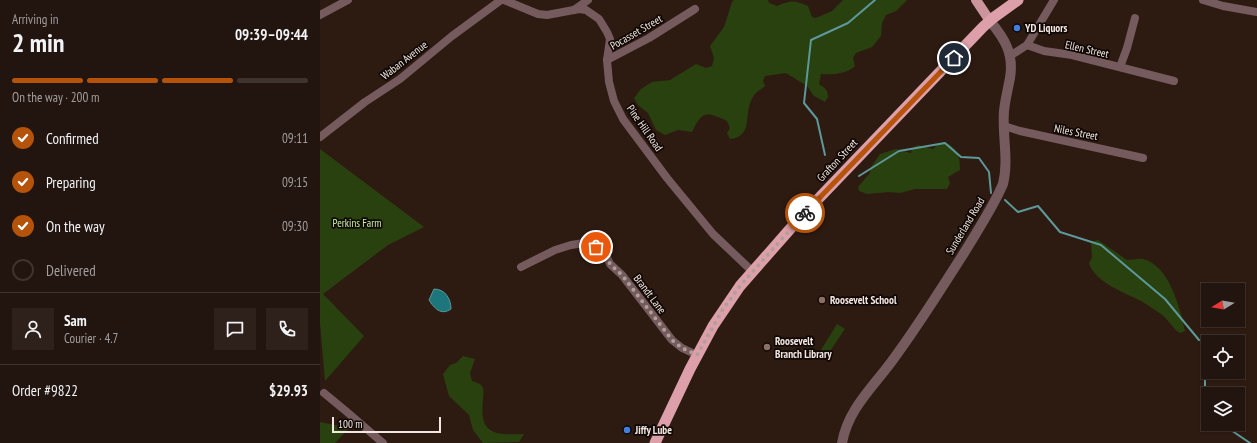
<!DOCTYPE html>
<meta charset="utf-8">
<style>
:root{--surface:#22140e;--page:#2e211c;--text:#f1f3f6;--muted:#a29e9e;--line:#3f332e;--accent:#b45309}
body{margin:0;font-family:"PT Sans Narrow",sans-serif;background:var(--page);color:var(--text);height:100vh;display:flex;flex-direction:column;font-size:15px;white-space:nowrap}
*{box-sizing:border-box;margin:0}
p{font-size:13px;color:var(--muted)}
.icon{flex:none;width:22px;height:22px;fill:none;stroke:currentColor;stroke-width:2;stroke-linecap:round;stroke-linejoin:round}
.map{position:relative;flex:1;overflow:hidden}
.panel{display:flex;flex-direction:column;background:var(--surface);width:320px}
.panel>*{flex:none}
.needle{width:26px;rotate:259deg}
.tools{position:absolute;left:881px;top:283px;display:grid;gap:8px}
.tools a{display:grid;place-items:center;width:44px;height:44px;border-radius:0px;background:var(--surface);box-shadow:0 1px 3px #0004,0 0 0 1px var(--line);font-size:20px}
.scale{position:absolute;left:12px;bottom:10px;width:109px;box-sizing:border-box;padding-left:4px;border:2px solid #f4e7e1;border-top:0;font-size:11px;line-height:14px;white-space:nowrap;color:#f4e7e1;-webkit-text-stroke:3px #100805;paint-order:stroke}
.pin{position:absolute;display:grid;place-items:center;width:34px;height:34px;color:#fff;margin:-17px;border:2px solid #fff;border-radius:50%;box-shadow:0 1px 4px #0007}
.courier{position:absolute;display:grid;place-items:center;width:40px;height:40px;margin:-20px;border:3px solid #b45309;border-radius:50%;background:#fff;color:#222;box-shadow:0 1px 5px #0007}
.head em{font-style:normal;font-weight:600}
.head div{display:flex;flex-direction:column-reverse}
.head{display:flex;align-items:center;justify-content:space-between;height:68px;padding:0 12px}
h1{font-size:26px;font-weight:600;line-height:30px}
.bar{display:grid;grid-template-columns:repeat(4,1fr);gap:6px 4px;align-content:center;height:48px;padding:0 12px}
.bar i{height:5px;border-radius:3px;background:var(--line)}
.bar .current{background:var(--accent)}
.bar p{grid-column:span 4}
.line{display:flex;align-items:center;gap:10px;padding:0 12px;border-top:1px solid var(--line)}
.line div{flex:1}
.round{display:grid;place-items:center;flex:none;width:42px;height:42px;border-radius:0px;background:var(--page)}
ol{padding:0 12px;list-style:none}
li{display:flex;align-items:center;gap:12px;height:44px}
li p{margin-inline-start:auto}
li .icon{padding:4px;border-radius:50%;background:var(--accent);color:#fff;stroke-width:4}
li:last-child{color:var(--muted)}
li i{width:22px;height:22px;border:2px solid var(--line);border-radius:50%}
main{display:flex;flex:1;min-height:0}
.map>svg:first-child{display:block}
.green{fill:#29410f}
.water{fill:#1c767b;stroke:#5d989a}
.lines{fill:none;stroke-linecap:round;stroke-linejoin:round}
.stream{stroke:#5d989a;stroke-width:2}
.minor{stroke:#755a5e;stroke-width:8}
.tertiary{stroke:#755a5e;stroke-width:10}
.primary{stroke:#cc949d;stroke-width:10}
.trunk{stroke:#dd9faa;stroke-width:11}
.done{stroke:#aea099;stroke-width:4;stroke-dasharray:0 7.2}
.route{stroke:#b45309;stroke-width:5}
.shop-dot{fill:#3f7fe0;stroke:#100805;stroke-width:1.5}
.education-dot{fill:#8d6e63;stroke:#100805;stroke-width:1.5}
.labels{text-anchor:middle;stroke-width:3.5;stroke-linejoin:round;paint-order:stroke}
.poi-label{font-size:11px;font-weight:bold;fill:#f4e7e1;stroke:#100805;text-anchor:start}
.street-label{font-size:11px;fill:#f4e7e1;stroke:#100805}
.park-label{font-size:11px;fill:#c8f2a4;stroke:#100805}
</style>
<main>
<section class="panel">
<div class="head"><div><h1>2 min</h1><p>Arriving in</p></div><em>09:39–09:44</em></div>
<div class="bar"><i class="current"></i><i class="current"></i><i class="current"></i><i></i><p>On the way · 200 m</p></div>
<ol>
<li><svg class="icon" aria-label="check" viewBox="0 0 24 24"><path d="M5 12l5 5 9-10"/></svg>Confirmed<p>09:11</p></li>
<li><svg class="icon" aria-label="check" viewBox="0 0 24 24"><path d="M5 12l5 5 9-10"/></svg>Preparing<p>09:15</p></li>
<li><svg class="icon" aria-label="check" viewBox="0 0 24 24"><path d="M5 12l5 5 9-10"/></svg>On the way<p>09:30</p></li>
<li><i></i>Delivered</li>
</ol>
<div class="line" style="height:72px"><a class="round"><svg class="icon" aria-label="person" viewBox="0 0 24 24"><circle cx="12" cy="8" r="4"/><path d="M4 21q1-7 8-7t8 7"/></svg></a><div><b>Sam</b><p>Courier · 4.7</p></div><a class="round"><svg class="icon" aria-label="chat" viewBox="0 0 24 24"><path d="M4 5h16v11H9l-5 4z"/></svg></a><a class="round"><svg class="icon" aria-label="phone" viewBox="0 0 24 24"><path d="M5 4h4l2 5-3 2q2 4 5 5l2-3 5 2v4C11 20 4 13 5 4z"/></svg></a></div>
<div class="line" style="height:52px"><div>Order #9822</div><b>$29.93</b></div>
</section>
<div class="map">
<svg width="937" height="443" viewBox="0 0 937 443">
<rect width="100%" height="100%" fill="#2d1b12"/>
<g class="green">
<path d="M414,0H448L449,3L457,6C471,0 474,0 488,6L492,17L496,18L512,11L523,0H587L576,11L566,15L562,23L561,36L552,47L536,53L533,58L535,66C527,74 512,75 501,74L499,84C505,88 508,90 508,97L505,102L494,96L487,86L466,73L445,76L443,81L445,86C442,89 437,91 435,94C421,111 436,136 410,139L407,133L410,128L407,121C386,111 382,111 372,132L358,130L345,135L336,130L328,113L318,105L314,98L321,89L332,82L350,80L376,64L386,68L392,66L394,58L390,46L404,27L412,2Z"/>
<path d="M623,142C638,147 640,156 640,170L628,177L630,183L627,189H595L580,193L569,192L547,194L539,191L538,187L550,173L551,167L560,154L576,149L591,153L592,148L598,145L613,149L617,145Z"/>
<path d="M0,149L104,227L68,245L3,294L44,336L5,381L0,323Z"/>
<path d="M778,240L807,260C812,260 818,258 823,259C849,265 860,308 865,331L860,333C855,331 848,319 841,314C835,310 829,306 823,302C806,293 775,283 769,263L772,258L771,242Z"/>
<path d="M517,324L525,329L508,354L501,350Z"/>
<path d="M143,356L155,359L150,373L152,381C155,382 159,383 161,385C165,389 163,395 163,400C159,435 175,435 204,434L199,442L163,443L153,430L149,415L129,396L123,374L130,365L136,363Z"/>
<path d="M0,422L29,428L15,443H0Z"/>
</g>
<path class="water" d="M114,289C126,289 131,300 131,309C121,316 114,308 109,300Z"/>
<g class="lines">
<g class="stream">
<path d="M505,155L497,119L484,103L491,40L528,23L555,0"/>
<path d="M539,176L579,151L625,143L641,157L659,158L669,172L671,193"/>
<path d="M685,200L698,212L718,206L740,232L781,245L845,299L879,340"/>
<path d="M885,365V411L888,413"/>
<path d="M902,424L930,443"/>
</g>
<g class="minor">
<path d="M184,0L218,14L227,15L259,9L266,10L279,19L287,32L290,39L287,60L289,82L294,101L303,119L347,178L393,234L432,271"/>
<path d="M883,0L903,6L937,12"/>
<path d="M254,10L268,0"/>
<path d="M0,15L28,0"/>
<path d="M707,45L724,51L752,55L854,81"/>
<path d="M690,56L707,45L734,0"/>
<path d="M287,60L329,38L375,9"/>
<path d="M800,67L807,48L815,18"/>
<path d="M684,126L700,131L823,158"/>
<path d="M0,137L45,102L80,79L132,36L181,0"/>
<path d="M201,267L235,250L251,245L264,243L276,247L286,255L290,264L302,275L352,340L362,348L377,355"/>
<path d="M4,393L27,412L63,443"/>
</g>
<path class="tertiary" d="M522,443C528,409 553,387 572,361C598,326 621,289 644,253C654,237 663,222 672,206C676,199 680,191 683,184C689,160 682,135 684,111C685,100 688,89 690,78C694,54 685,39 670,21"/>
<path class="primary" d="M656,0L670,21"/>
<path class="trunk" d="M335,443L370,369L393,326L420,286L478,220L663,27L673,18L698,0"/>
</g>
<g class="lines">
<path class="done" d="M276,247L286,255L290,264L302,275L352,340L362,348L377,355L403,309L420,286L485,213"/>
<path class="route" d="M485,213L634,58"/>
</g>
<g class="shop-dot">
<circle cx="697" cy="28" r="4"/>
<circle cx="307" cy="430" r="4"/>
</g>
<g class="education-dot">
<circle cx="502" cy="300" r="4"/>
<circle cx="447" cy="347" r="4"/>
</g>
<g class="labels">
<g class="poi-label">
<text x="705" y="32">YD Liquors</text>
<text x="510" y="304">Roosevelt School</text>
<text x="455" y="345">Roosevelt<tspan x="455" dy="13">Branch Library</tspan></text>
<text x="315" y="434">Jiffy Lube</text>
</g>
<g class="street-label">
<text transform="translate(316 32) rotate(-30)" y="4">Pocasset Street</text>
<text transform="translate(767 49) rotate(13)" y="4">Ellen Street</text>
<text transform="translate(84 60) rotate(-38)" y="4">Waban Avenue</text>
<text transform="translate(325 128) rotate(55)" y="4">Pine Hill Road</text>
<text transform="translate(756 132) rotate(11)" y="4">Niles Street</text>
<text transform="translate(517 160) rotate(-47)" y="4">Grafton Street</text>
<text transform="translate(645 226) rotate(-59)" y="4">Sunderland Road</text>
<text transform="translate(330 294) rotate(53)" y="4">Brandt Lane</text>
</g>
<g class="park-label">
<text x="37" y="227">Perkins Farm</text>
</g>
</g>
</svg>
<div class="tools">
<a><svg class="needle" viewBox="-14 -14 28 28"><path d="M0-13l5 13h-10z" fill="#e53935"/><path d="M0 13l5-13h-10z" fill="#a29e9e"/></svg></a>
<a><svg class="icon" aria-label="locate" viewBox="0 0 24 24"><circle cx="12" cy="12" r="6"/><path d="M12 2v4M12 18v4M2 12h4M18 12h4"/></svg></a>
<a><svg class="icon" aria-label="layers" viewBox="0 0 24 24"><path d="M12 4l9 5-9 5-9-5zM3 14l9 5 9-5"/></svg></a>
</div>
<div class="scale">100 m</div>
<div class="pin" style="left:276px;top:247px;background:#ea580c"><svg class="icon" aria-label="bag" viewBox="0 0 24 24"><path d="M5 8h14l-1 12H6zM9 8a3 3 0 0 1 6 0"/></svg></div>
<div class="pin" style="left:634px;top:58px;background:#1f2937"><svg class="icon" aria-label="home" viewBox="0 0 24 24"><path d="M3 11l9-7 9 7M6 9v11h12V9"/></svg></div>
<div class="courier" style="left:485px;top:213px"><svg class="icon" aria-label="bike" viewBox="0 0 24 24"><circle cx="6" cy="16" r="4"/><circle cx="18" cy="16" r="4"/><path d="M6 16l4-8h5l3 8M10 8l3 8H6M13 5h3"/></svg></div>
</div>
</main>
